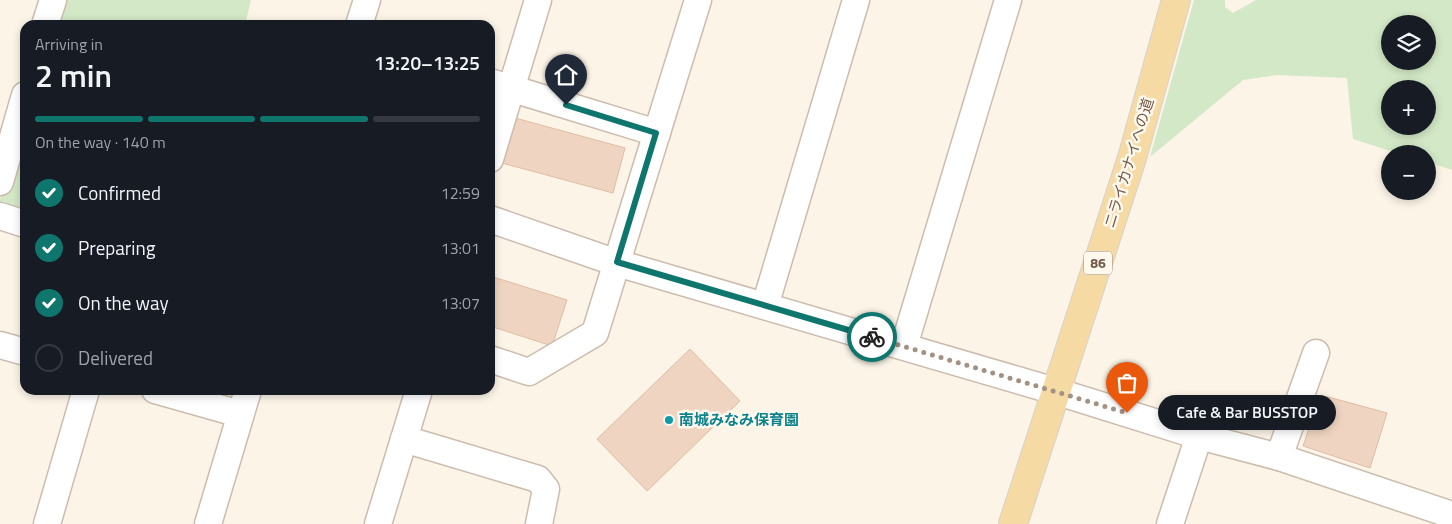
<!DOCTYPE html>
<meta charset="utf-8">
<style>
:root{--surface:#171b24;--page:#242831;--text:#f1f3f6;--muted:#9ea1a6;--line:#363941;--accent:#0f766e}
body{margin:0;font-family:"Titillium Web","Noto Sans JP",sans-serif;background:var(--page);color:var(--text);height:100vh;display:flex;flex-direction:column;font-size:19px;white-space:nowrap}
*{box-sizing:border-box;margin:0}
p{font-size:16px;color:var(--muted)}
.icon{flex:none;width:28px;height:28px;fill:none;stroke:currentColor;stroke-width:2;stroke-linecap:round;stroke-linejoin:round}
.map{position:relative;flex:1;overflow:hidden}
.panel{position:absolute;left:20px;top:20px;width:475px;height:375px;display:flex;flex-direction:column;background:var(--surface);border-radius:15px;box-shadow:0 2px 8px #0003}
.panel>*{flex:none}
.tools{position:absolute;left:1381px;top:15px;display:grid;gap:10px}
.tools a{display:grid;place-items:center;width:55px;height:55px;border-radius:50%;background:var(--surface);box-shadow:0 2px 8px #0003;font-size:25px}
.pin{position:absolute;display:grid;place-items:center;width:42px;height:42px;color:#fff;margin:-51px -21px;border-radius:50% 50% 50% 0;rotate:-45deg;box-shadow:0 0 5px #0007}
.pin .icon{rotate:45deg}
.courier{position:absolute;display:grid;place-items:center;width:50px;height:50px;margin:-25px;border:4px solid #0f766e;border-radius:50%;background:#fff;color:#222;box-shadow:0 1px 6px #0007}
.bubble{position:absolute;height:35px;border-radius:18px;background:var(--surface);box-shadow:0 2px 8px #0003;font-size:16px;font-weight:600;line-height:35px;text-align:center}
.head em{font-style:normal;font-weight:600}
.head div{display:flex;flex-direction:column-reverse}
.head{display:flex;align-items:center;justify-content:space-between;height:85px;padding:0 15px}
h1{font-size:32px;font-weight:600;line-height:38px}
.bar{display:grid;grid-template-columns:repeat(4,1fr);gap:8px 5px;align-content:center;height:60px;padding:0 15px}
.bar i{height:6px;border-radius:4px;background:var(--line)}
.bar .active{background:var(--accent)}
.bar p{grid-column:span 4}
ol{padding:0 15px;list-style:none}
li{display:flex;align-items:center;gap:15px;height:55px}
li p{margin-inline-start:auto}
li .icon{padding:5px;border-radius:50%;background:var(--accent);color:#fff;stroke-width:4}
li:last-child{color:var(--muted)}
li i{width:28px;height:28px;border:2px solid var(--line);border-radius:50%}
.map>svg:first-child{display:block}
.green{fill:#d3e8c6;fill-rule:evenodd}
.building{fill:#efd5c1;stroke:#e0bca2}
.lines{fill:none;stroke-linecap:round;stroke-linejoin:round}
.minor-casing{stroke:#ccbcae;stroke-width:29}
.major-casing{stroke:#d8d1cd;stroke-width:30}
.minor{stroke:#fff;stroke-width:26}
.major{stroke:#f5daa4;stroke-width:28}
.done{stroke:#a39183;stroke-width:5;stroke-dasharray:0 9}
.route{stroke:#0f766e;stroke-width:6}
.culture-dot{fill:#0f9aa8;stroke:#fef8ed;stroke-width:2}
.labels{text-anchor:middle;stroke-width:5;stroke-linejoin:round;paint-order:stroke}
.shield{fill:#fef8ed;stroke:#9d8b7d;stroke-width:1}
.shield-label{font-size:14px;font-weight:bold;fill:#735c4d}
.street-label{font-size:15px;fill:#735c4d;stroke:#fef8ed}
.culture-label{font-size:15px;font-weight:bold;fill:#0d838f;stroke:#fef8ed;text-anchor:start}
</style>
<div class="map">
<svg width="1452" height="524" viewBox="0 0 1452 524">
<rect width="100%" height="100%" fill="#fbf4e7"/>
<g class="green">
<path d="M65,0H251L245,25H57Z"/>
<path d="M1194,0H1225V7L1233,13L1256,0H1452V170L1428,162V154H1400L1353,139L1347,78L1277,75L1243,80L1150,157ZM1390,24H1428V61H1390ZM1390,89H1428V126H1390Z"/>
<path d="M25,122V210L0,202V199Z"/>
</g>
<g class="building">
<path d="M515,118L625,148L613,193L502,163Z"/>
<path d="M490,276L567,300L552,346L490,326Z"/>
<path d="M690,349L740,401L647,491L597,439Z"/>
<path d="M1321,395L1387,413L1370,468L1303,446Z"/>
</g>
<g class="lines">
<defs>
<g id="minor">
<path d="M45,25L53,0"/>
<path d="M359,25L367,0"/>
<path d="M490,82L657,133"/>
<path d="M490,159L538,0"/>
<path d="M0,182L25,95"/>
<path d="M0,216L25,224"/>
<path d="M490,219L617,263L1055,391L1199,436L1279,457L1452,515"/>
<path d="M765,306L856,0"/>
<path d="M0,345L25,352"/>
<path d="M904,346L1008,0"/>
<path d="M490,359L529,372L595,333L698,0"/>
<path d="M155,390L240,414"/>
<path d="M404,439L538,479L546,489L539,524"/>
<path d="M1279,457L1316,353"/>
<path d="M47,524L86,390"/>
<path d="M208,524L248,390"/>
<path d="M378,524L419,390"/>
<path d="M1170,524L1199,436"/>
</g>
<path id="major" d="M1013,524L1132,158L1176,0"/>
</defs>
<use href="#minor" class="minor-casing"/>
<use href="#major" class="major-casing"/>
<use href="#minor" class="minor"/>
<use href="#major" class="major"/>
</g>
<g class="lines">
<path class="done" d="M872,337L1127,413"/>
<path class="route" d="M566,105L656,133L617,262L872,337"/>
</g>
<circle class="culture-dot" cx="669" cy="420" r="5"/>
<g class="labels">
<rect class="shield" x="1084" y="251.5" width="28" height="23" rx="4"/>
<g class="shield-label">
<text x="1098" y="268">86</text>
</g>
<g class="street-label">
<text transform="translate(1129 163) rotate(-73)" y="5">ニライカナイへの道</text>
</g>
<g class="culture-label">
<text x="679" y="425">南城みなみ保育園</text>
</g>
</g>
</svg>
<div class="tools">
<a><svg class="icon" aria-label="layers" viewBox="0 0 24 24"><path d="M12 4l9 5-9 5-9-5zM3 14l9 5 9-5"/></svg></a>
<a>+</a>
<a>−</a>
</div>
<div class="pin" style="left:1127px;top:413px;background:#ea580c"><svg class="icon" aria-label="bag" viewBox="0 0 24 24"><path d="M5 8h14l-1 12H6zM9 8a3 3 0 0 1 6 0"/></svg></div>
<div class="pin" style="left:566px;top:105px;background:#1f2937"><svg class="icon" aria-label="home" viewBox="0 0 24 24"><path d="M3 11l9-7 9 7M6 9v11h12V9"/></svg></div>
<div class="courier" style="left:872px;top:337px"><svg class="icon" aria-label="bike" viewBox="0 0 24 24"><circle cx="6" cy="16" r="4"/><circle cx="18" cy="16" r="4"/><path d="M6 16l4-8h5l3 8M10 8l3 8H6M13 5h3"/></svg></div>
<div class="bubble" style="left:1158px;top:395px;width:178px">Cafe &amp; Bar BUSSTOP</div>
<section class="panel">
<div class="head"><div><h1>2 min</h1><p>Arriving in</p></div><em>13:20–13:25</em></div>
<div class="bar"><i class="active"></i><i class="active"></i><i class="active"></i><i></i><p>On the way · 140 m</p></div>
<ol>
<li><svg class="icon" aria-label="check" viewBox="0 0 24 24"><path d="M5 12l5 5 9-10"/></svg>Confirmed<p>12:59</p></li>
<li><svg class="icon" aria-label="check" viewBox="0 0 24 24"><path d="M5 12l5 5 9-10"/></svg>Preparing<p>13:01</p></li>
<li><svg class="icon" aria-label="check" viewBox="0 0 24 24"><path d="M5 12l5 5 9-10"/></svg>On the way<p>13:07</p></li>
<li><i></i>Delivered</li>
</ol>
</section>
</div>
